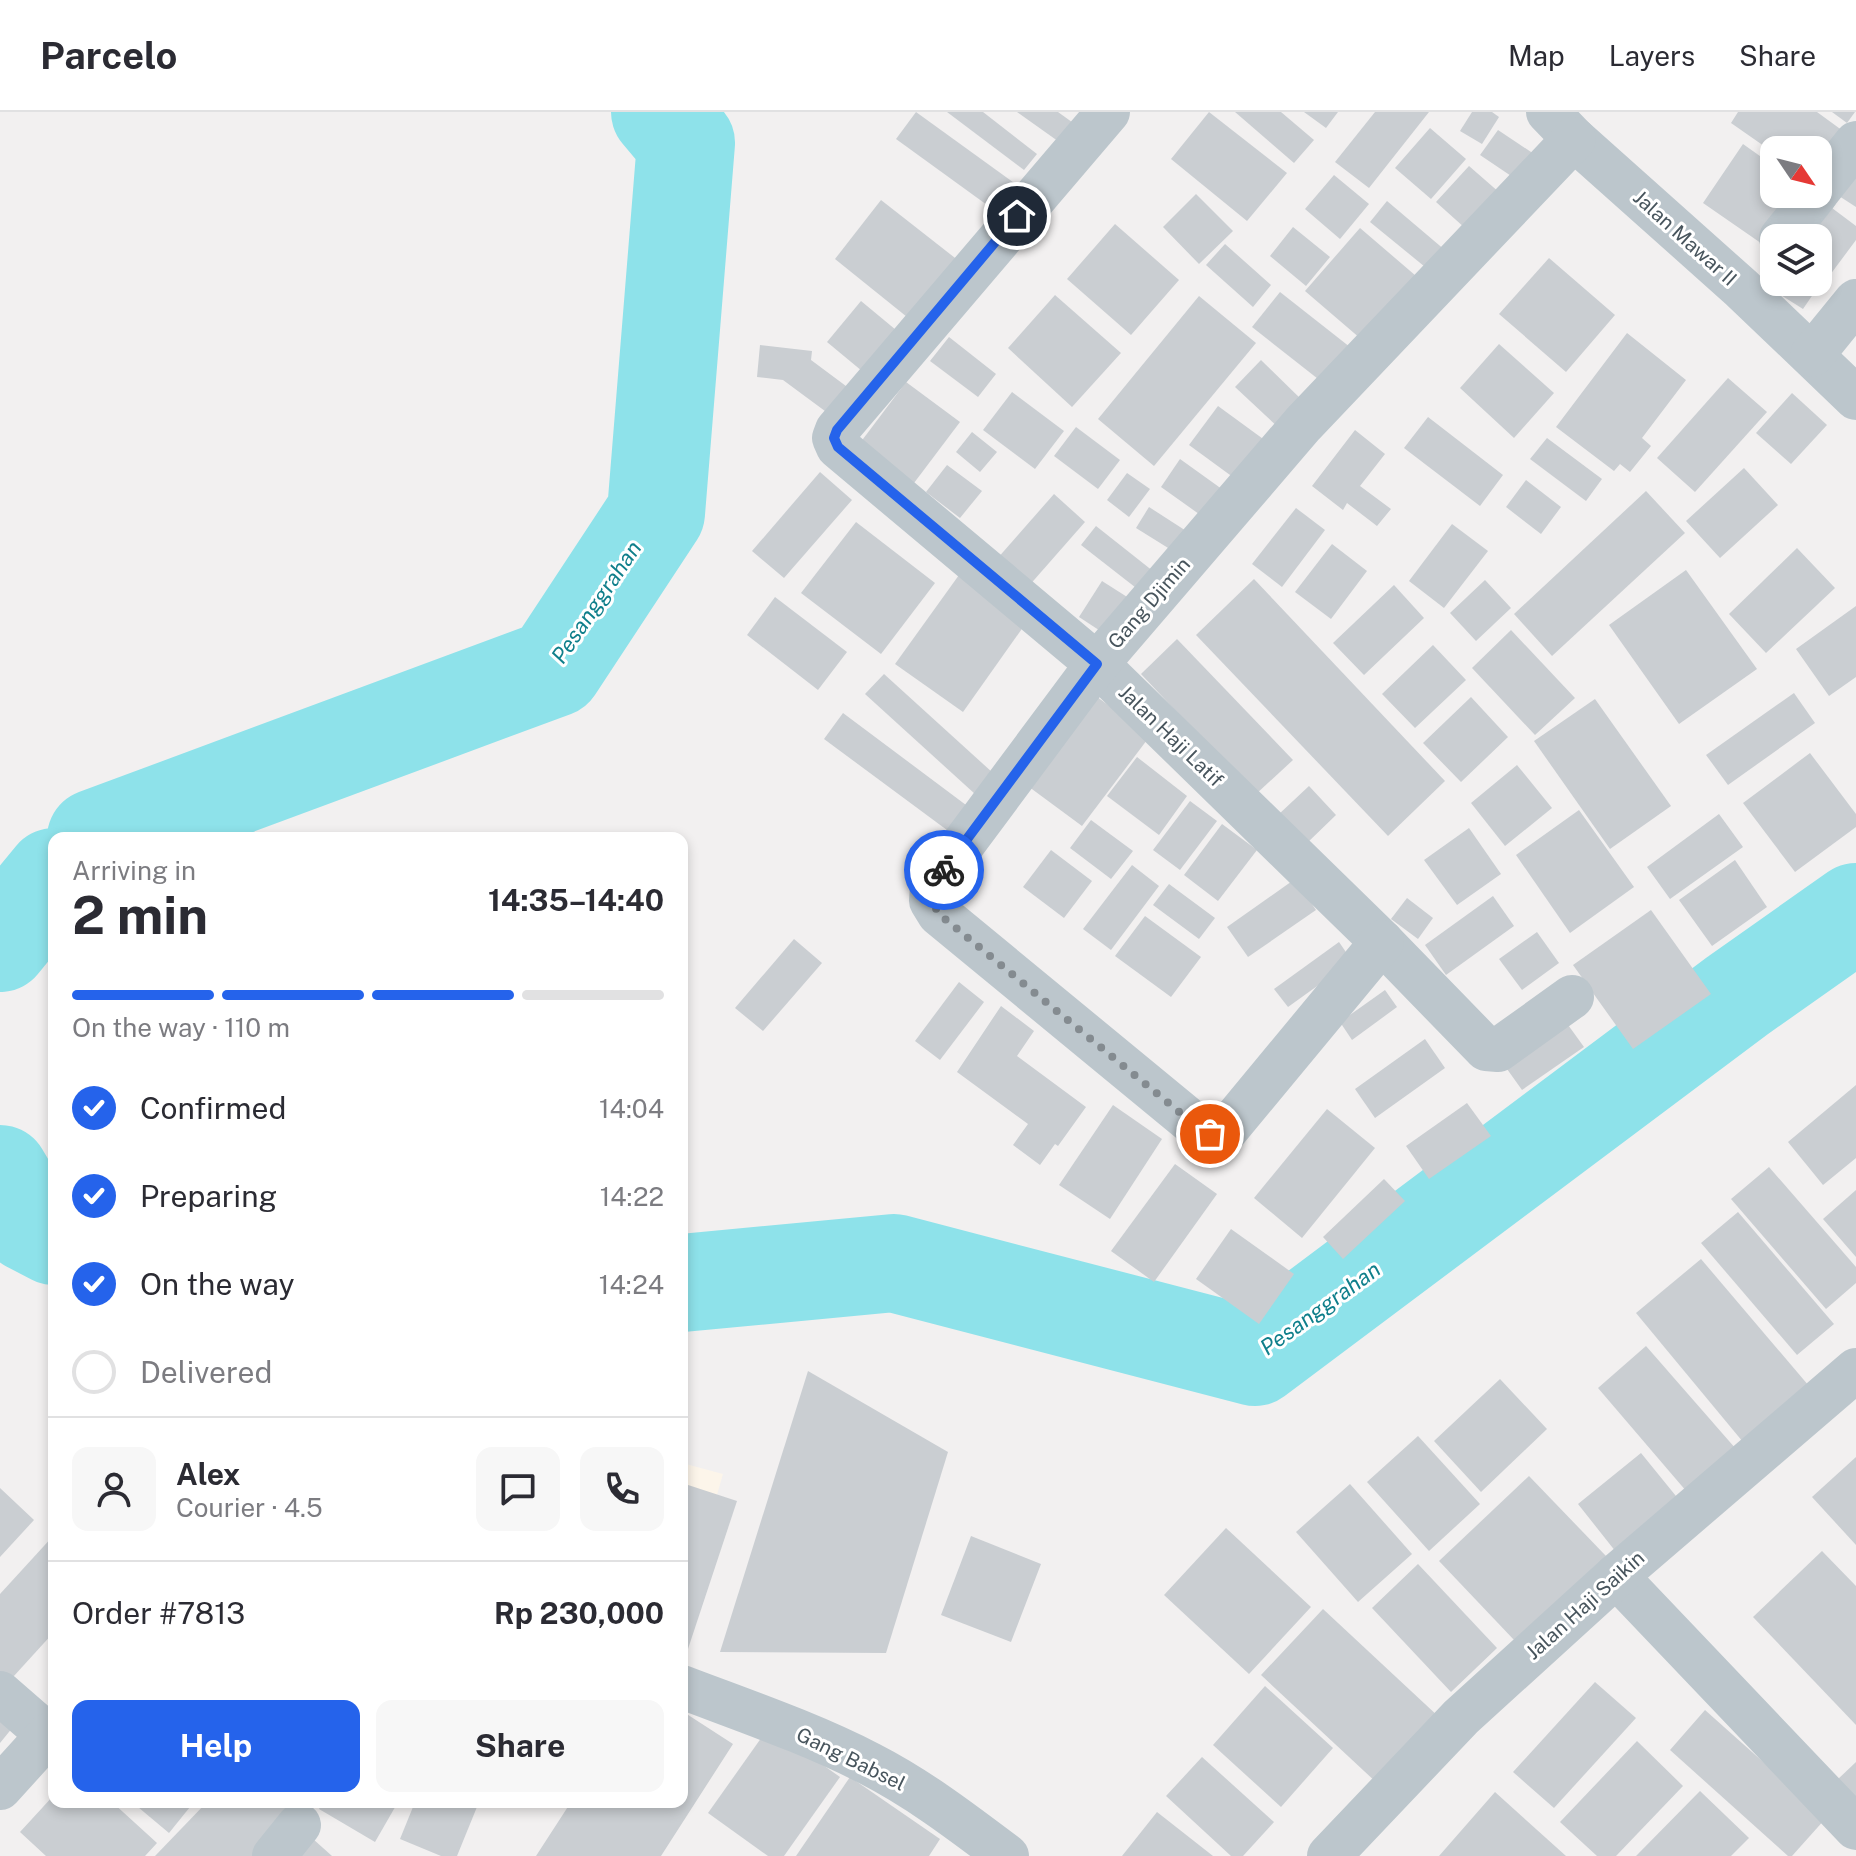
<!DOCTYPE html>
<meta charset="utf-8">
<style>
:root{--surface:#fff;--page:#f7f7f7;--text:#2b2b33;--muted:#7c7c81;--line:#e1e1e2;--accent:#2563eb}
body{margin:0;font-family:"Public Sans",sans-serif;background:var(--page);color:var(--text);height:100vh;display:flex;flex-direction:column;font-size:30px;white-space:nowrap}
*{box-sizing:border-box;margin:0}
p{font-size:26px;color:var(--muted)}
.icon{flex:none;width:44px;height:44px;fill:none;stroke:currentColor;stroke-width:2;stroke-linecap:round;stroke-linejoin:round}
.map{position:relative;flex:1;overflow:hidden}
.sheet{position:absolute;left:48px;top:720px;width:640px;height:976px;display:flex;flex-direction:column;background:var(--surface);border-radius:16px;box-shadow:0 4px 12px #0003}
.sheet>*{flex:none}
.needle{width:52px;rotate:125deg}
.tools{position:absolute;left:1760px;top:24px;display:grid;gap:16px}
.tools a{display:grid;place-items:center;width:72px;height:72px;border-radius:16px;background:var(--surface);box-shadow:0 4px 12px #0003;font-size:40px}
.pin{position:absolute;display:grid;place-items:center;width:68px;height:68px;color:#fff;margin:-34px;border:4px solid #fff;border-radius:50%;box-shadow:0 2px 8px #0007}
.courier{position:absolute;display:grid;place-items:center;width:80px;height:80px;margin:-40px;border:6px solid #2563eb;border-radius:50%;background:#fff;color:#222;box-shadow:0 2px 10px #0007}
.head em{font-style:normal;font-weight:700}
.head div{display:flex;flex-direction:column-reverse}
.head{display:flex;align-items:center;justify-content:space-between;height:136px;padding:0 24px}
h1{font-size:52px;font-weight:700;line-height:60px}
.bar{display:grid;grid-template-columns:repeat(4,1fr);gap:12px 8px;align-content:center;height:96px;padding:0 24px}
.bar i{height:10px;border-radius:6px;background:var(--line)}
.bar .on{background:var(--accent)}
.bar p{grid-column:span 4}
.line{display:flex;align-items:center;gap:20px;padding:0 24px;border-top:2px solid var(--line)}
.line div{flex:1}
.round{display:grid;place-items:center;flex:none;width:84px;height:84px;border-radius:16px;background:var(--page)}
ol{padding:0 24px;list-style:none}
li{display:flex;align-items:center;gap:24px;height:88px}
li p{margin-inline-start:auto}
li .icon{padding:8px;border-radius:50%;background:var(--accent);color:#fff;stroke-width:4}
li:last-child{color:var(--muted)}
li i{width:44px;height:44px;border:4px solid var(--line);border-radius:50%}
.action{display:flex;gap:16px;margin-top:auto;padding:16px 24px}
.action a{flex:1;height:92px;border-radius:16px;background:var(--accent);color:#fff;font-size:32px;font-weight:700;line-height:92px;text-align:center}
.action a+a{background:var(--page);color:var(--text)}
header{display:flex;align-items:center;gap:48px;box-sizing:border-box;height:112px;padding:0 40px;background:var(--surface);border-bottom:2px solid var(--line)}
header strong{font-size:38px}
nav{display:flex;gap:44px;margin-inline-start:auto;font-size:28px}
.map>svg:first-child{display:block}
.commercial{fill:#fcf5ea}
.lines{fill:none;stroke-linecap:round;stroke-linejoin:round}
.river{stroke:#8ee2ea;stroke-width:98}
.building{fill:#caced2}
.minor{stroke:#bcc6cc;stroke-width:44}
.done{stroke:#848b90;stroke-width:8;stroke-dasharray:0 14.4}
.route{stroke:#2563eb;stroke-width:10}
.labels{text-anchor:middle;stroke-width:6;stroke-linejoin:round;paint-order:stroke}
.street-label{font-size:20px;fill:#48555d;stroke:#fff}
.water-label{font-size:22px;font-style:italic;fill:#0f7f8b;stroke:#fff}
</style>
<header>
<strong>Parcelo</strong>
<nav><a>Map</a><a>Layers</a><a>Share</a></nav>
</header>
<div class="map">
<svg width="1856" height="1744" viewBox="0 0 1856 1744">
<rect width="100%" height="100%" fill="#f2f0f0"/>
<path class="commercial" d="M682,1351L723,1362L682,1505Z"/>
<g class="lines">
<g class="river">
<path d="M96,726L554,556L656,401L686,31L660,0"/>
<path d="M0,831L54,765"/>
<path d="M0,1062L29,1111L54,1124"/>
<path d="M682,1171L894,1151L1255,1245L1737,884L1856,800"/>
</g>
</g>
<g class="building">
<path d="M916,0L1024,78L1005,106L896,27Z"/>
<path d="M947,0H983L1037,42L1024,58Z"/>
<path d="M1017,0H1058L1076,13L1062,32Z"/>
<path d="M1209,0L1287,61L1247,109L1171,47Z"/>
<path d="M1235,0H1281L1314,28L1294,51Z"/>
<path d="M1304,0H1338L1326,16Z"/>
<path d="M1375,0H1429L1369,76L1335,50Z"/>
<path d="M1472,0H1492L1499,5L1482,32L1460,19Z"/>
<path d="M1738,0H1817L1854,27L1818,71V38H1774V41L1731,11Z"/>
<path d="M1832,0H1855L1847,11Z"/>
<path d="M1430,16L1466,47L1431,87L1395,56Z"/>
<path d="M1498,18L1540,46L1523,72L1480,43Z"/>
<path d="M1743,32L1774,54V82H1806L1768,136L1703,91Z"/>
<path d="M1469,54L1508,88L1475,125L1436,90Z"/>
<path d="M1856,57V95L1839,84Z"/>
<path d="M1334,63L1369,92L1340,127L1305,97Z"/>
<path d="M1196,82L1233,119L1199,152L1163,115Z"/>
<path d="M1816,84L1856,114V128L1824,171L1818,167V126H1785Z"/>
<path d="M881,88L964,153L917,213L835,147Z"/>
<path d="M1387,89L1446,139L1430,159L1370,110Z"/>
<path d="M1115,112L1179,168L1131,223L1067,167Z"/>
<path d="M1293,115L1330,145L1306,174L1270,144Z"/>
<path d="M1360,116L1423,170L1368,233L1305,179Z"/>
<path d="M1225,132L1271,173L1253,195L1206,153Z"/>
<path d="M1549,146L1615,203L1566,260L1499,202Z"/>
<path d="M1774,158V170H1809L1818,175L1803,197L1765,173Z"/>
<path d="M1280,180L1355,239L1327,274L1252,215Z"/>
<path d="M1055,183L1121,241L1072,295L1008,236Z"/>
<path d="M1199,184L1256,231L1154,354L1098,307Z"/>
<path d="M861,189L896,218L862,259L827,230Z"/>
<path d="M1627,221L1686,268L1642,326L1651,334L1630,360L1620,352L1614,359L1556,315Z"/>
<path d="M949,225L996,262L978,285L930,249Z"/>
<path d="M1499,232L1554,281L1514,326L1460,276Z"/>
<path d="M760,233L812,239L811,248L850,277L829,302L783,268L757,265Z"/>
<path d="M1261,248L1305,291L1281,318L1235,275Z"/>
<path d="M1728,266L1767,300L1695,380L1657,346Z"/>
<path d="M906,270L960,310L914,371L860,331Z"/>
<path d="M1012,280L1064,319L1035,357L983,318Z"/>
<path d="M1792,281L1827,313L1791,352L1756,321Z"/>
<path d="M1218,294L1270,332L1241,371L1189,333Z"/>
<path d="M1428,305L1503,363L1480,394L1404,336Z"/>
<path d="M1076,315L1120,348L1098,377L1054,344Z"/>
<path d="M1355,318L1385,342L1360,374L1391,397L1377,414L1347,391L1343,398L1312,374Z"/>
<path d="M972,320L997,340L980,360L956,340Z"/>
<path d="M1547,326L1602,367L1586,389L1530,347Z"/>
<path d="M1180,347L1226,380L1206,407L1161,375Z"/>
<path d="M947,353L982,379L960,406L926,380Z"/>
<path d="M1744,356L1778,393L1720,446L1686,409Z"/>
<path d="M820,360L852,388L784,466L752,439Z"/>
<path d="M1127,361L1150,377L1129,405L1107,388Z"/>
<path d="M1526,368L1561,395L1541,422L1506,395Z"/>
<path d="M1646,379L1685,421L1552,544L1514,502Z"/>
<path d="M1054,382L1085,410L1020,484L989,456Z"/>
<path d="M1149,395L1194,424L1181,444L1136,416Z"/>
<path d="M1296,396L1325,418L1282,475L1252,452Z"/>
<path d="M856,410L935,471L881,542L801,481Z"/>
<path d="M1452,412L1488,439L1444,496L1409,469Z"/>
<path d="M1096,414L1163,467L1149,486L1081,433Z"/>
<path d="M1332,432L1367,459L1331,507L1295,480Z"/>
<path d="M1797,436L1835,476L1766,541L1729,502Z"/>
<path d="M1686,458L1757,557L1679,612L1609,513Z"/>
<path d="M959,463L1026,511L963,600L895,552Z"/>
<path d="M1254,467L1445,669L1388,724L1196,523Z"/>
<path d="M1485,468L1511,496L1476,529L1450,501Z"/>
<path d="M1102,469L1135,490L1111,526L1079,505Z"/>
<path d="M1394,473L1424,506L1364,563L1333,531Z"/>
<path d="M775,485L847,540L818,578L747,523Z"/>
<path d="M1856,494V565L1829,584L1796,537Z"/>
<path d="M1511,518L1575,586L1535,623L1472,556Z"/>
<path d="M1177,527L1293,648L1255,683L1141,562Z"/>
<path d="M1433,533L1466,568L1415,616L1382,582Z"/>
<path d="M884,562L993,661L975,682L865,582Z"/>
<path d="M1085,576L1150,624L1082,714L1017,666Z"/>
<path d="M1794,581L1815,611L1728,673L1706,643Z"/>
<path d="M1471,585L1508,625L1461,670L1423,631Z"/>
<path d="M1595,587L1671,694L1610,737L1534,629Z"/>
<path d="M843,601L970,696L951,721L824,627Z"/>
<path d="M1810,641L1856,702V715L1795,760L1743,691Z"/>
<path d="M1137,645L1187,684L1159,723L1107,684Z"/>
<path d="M1517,653L1552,696L1505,734L1471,691Z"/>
<path d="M1309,674L1336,703L1306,732L1278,703Z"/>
<path d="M1190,689L1217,709L1180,758L1153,738Z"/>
<path d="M1579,698L1634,775L1570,821L1516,743Z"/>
<path d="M1719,702L1743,735L1670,787L1647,755Z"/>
<path d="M1091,708L1133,739L1111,767L1070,736Z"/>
<path d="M1222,712L1257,738L1218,789L1184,763Z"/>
<path d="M1469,716L1501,762L1457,793L1424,748Z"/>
<path d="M1051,738L1092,769L1064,806L1023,775Z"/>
<path d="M1735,748L1767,795L1712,834L1679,788Z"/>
<path d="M1132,753L1159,774L1111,838L1083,817Z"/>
<path d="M1295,767L1316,798L1248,845L1227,815Z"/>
<path d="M1169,772L1215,806L1199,827L1153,793Z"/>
<path d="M1493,784L1514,814L1446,863L1425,833Z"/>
<path d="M1407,786L1433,806L1418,827L1391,807Z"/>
<path d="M1651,798L1711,882L1633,937L1573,853Z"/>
<path d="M1145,804L1201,845L1171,885L1115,844Z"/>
<path d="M1537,820L1559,851L1522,878L1499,847Z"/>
<path d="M794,827L822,851L763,919L735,896Z"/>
<path d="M1339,830L1352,849L1288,895L1274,877Z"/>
<path d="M959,870L984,890L940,948L915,929Z"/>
<path d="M1385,878L1397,895L1352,928L1340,910Z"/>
<path d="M1001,894L1034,919L1017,944L1086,995L1058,1034L1055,1032L1040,1053L1013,1033L1028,1012L957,960Z"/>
<path d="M1558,899L1584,935L1522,978L1497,943Z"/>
<path d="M1425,927L1445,956L1375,1006L1355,977Z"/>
<path d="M1856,973V1046L1823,1073L1788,1030Z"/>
<path d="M1467,991L1491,1024L1429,1067L1406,1034Z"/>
<path d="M1113,993L1162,1027L1110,1107L1059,1073Z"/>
<path d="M1327,997L1375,1036L1302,1126L1254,1086Z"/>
<path d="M1175,1052L1217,1082L1154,1170L1111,1139Z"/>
<path d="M1769,1055L1856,1155V1171L1826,1197L1731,1087Z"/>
<path d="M1384,1067L1405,1089L1343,1147L1323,1125Z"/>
<path d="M1856,1078V1145L1823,1107Z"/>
<path d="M1738,1100L1834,1212L1797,1243L1701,1131Z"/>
<path d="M1231,1117L1294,1162L1259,1212L1196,1167Z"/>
<path d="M1701,1147L1809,1274L1743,1330L1636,1201Z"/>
<path d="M1646,1234L1736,1337L1687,1380L1598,1276Z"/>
<path d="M808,1259L948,1340L886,1541L720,1540Z"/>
<path d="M1500,1267L1547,1317L1481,1380L1434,1329Z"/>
<path d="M1418,1324L1480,1392L1429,1439L1367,1370Z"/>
<path d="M1641,1341L1680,1389L1616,1440L1578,1392Z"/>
<path d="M1856,1345V1433L1812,1385Z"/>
<path d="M1529,1364L1606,1444L1515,1529L1439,1449Z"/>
<path d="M682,1371L737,1389L685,1546L682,1545Z"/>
<path d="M1350,1372L1412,1442L1358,1490L1296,1420Z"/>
<path d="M0,1376L34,1408L0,1445Z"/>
<path d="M1226,1416L1311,1495L1249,1562L1164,1483Z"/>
<path d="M54,1423V1520L3,1576L0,1573V1482Z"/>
<path d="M971,1424L1041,1452L1011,1530L941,1503Z"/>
<path d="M1822,1439L1856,1474V1613L1753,1505Z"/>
<path d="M1418,1452L1497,1536L1451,1580L1372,1496Z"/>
<path d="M1323,1497L1440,1606L1378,1672L1261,1563Z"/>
<path d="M1595,1570L1636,1606L1554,1696L1513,1660Z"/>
<path d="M1265,1574L1333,1636L1281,1695L1213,1633Z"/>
<path d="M0,1585L22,1604L0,1631Z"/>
<path d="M1705,1598L1826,1706L1792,1744H1788L1670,1638Z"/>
<path d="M682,1599L733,1632L661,1744H536L571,1690H682Z"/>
<path d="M769,1615L840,1665L784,1744H768L708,1701Z"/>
<path d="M1637,1629L1683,1674L1616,1744H1597L1560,1710Z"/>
<path d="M1202,1645L1274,1710L1243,1744H1231L1166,1684Z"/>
<path d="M1856,1650V1689L1836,1669Z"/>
<path d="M850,1665L940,1727L929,1744H796Z"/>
<path d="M1700,1679L1749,1726L1731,1744H1636Z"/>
<path d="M1495,1680L1566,1744H1439Z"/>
<path d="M54,1683V1690H112L157,1731L145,1744H46L20,1720Z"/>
<path d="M132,1690H194L169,1721Z"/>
<path d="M207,1690H284L299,1704L261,1744H155Z"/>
<path d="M323,1690H398L375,1730L319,1697Z"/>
<path d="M415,1690H479L457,1744H441L400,1727Z"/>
<path d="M1157,1700L1213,1744H1122Z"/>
<path d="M313,1727L332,1744H298Z"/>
</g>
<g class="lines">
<g class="minor">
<path d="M1108,0L837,318L834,326L838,335L1097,552L1382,830L1486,937L1498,938L1572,885"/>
<path d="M1548,0L1574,27L1741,176L1856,286"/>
<path d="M1818,79L1856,31"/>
<path d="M1781,126L1816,82"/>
<path d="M1812,243L1856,189"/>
<path d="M1382,830L1223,1022H1210L1200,1017L939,802L931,789L932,774L1097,552L1303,312L1574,27"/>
<path d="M1616,1464L1856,1716"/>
<path d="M682,1575C745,1599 810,1621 870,1652C919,1677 963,1711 1007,1744"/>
<path d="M0,1581L54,1628"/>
<path d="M0,1676L48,1623"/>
<path d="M274,1744L299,1713"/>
<path d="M1329,1744L1461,1605L1616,1464L1856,1258"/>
</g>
</g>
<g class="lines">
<path class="done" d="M944,758C930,776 927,781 939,802L1200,1017L1210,1022"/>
<path class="route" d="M944,758L1097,552L838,335L834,326L837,318L1017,104"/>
</g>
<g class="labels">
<g class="street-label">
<text transform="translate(1685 126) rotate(42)" y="7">Jalan Mawar II</text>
<text transform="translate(1149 491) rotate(-49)" y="7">Gang Djimin</text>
<text transform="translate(1171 624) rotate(44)" y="7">Jalan Haji Latif</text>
<text transform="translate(1585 1493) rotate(-42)" y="7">Jalan Haji Saikin</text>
<text transform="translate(851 1647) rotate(26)" y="7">Gang Babsel</text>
</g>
<g class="water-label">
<text transform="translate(596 490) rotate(-56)" y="8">Pesanggrahan</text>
<text transform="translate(1320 1196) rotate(-36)" y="8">Pesanggrahan</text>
</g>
</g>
</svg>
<div class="tools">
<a><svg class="needle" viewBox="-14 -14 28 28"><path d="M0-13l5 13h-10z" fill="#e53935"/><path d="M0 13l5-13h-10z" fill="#7c7c81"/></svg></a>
<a><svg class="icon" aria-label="layers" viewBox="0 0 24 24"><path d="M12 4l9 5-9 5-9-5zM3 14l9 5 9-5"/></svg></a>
</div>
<div class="pin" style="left:1210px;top:1022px;background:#ea580c"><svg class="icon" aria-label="bag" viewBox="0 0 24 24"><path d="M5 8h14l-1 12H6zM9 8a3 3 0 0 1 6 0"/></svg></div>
<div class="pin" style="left:1017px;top:104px;background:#1f2937"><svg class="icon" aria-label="home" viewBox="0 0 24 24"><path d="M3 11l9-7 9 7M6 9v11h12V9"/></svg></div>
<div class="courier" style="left:944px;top:758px"><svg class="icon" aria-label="bike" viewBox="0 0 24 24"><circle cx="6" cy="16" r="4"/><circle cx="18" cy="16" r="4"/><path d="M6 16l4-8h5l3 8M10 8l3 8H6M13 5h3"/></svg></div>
<section class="sheet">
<div class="head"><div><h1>2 min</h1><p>Arriving in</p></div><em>14:35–14:40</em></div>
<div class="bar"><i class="on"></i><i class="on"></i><i class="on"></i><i></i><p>On the way · 110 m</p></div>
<ol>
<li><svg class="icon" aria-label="check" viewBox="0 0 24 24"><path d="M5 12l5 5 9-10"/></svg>Confirmed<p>14:04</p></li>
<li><svg class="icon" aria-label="check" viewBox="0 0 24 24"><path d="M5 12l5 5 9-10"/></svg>Preparing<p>14:22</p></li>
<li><svg class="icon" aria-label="check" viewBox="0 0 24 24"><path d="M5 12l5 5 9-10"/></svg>On the way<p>14:24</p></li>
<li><i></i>Delivered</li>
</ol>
<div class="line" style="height:144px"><a class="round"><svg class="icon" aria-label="person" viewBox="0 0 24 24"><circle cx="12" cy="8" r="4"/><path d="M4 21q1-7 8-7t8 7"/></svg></a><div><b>Alex</b><p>Courier · 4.5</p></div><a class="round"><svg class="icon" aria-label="chat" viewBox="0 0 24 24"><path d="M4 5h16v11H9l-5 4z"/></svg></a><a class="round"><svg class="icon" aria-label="phone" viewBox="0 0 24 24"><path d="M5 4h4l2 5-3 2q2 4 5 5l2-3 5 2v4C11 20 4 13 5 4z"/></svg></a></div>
<div class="line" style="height:104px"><div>Order #7813</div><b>Rp 230,000</b></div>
<div class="action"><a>Help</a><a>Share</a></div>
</section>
</div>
